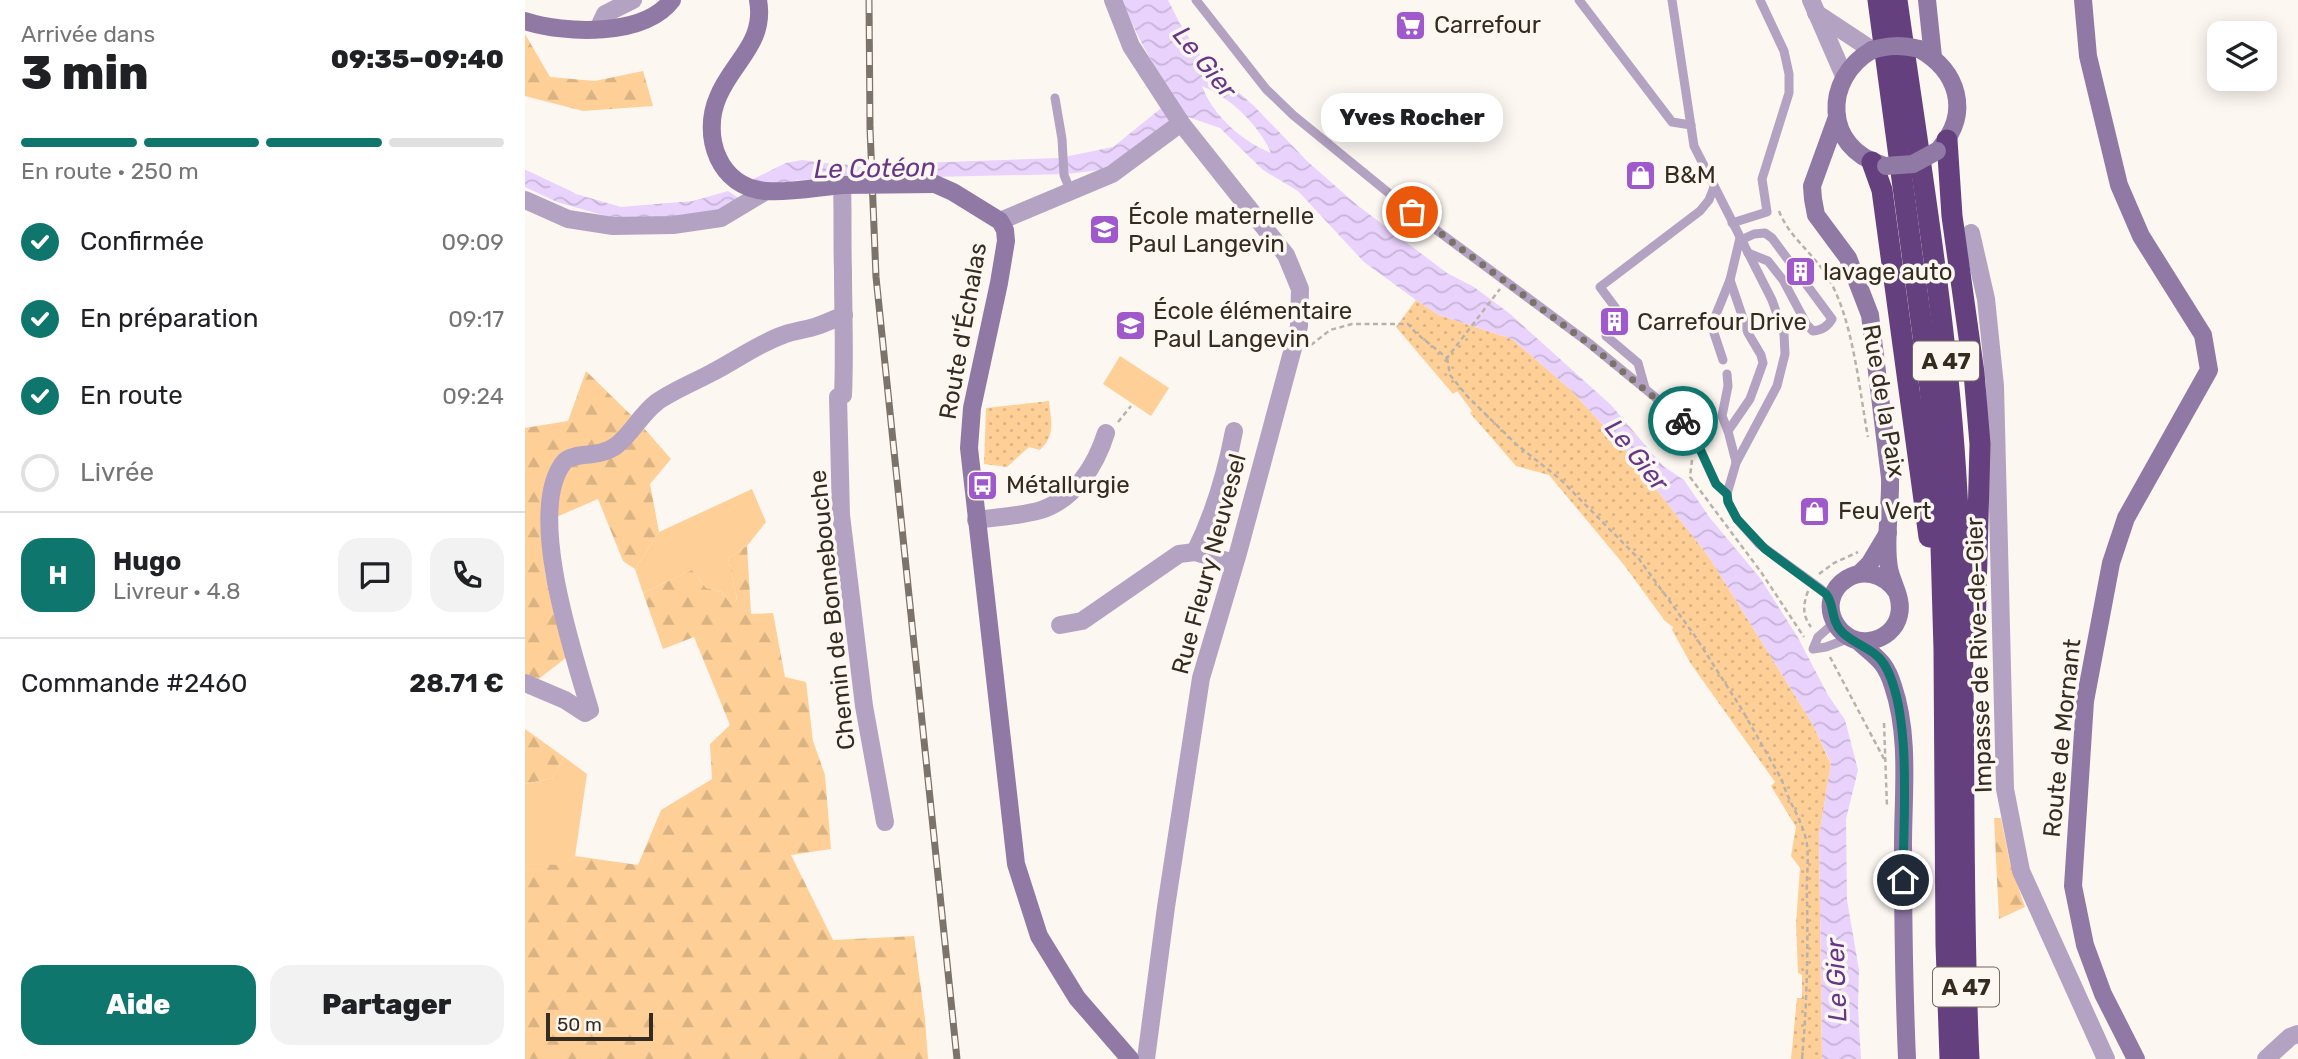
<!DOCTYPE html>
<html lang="fr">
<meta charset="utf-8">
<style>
:root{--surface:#fff;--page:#f2f2f2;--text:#202124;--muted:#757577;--line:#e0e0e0;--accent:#0f766e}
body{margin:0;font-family:Rubik,sans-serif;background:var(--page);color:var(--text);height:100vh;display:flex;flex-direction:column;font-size:26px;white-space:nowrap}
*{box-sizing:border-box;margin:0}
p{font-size:23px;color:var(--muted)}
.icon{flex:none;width:38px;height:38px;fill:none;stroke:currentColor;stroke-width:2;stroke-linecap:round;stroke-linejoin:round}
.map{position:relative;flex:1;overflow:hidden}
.drawer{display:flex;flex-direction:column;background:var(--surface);width:525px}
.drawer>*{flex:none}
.tools{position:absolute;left:1682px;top:21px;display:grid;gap:14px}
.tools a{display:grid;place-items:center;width:70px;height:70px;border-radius:14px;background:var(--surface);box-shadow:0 4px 18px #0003;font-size:35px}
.scale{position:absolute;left:21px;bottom:18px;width:107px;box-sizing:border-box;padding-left:7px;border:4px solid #352c21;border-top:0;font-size:19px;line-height:24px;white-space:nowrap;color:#352c21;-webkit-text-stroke:5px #fcf7f1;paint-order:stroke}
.pin{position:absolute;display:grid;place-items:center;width:60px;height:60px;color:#fff;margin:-30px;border:4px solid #fff;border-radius:50%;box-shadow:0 2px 7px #0007}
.courier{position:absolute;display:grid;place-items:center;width:70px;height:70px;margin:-35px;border:5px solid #0f766e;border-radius:50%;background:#fff;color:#222;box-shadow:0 2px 9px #0007}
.bubble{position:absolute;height:49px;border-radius:21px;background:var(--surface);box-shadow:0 4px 18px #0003;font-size:23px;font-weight:800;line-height:49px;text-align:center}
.summary em{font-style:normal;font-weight:800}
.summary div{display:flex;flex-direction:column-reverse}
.summary{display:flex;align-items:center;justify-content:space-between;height:119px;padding:0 21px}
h1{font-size:46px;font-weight:800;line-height:52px}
.bar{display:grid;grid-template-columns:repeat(4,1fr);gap:10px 7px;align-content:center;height:84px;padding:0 21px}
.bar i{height:9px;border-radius:5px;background:var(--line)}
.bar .selected{background:var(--accent)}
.bar p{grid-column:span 4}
.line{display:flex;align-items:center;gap:18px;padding:0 21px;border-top:2px solid var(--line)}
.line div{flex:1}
.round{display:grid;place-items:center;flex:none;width:74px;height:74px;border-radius:21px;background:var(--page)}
ol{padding:0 21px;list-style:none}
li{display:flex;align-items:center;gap:21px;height:77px}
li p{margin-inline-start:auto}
li .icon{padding:7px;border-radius:50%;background:var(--accent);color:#fff;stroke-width:4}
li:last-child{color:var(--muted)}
li i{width:38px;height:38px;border:4px solid var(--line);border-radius:50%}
.cta{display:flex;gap:14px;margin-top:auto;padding:14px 21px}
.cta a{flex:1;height:80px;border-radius:21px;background:var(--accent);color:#fff;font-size:28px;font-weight:800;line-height:80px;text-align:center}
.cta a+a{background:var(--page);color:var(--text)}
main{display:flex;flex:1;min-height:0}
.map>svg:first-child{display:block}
.green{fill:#fed098}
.forest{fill:url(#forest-firs)}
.park{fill:url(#park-dots)}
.water{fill:url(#water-waves);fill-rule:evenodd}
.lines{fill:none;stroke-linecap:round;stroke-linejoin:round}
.stream{stroke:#e9d2fc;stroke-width:4.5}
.path{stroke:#b9b2ab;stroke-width:2.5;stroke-dasharray:5 3.5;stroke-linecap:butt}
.lane{stroke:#b3a2c1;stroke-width:9}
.street{stroke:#b3a2c1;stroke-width:18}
.secondary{stroke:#9179a5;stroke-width:18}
.highway{stroke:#64417e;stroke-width:21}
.rail-casing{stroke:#7c746b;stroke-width:7}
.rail{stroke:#fcf7f1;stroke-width:4.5;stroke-dasharray:13;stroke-linecap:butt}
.secondary-bridge{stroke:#9179a5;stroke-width:18}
.done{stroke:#7b736a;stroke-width:7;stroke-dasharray:0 12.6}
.route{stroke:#0f766e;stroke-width:9}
.labels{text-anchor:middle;stroke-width:7;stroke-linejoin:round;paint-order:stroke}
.shield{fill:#fcf7f1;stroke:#71695f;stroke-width:2}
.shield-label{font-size:23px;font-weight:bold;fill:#352c21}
.poi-label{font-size:24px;fill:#352c21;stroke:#fcf7f1;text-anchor:start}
.street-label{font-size:24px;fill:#352c21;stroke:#fcf7f1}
.water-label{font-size:26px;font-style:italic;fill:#673687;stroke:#fcf7f1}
</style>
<main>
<section class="drawer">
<div class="summary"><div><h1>3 min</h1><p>Arrivée dans</p></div><em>09:35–09:40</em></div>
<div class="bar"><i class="selected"></i><i class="selected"></i><i class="selected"></i><i></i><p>En route · 250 m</p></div>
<ol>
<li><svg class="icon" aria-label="check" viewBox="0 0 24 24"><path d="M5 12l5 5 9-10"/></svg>Confirmée<p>09:09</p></li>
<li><svg class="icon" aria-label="check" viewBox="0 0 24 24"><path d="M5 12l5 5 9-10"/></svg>En préparation<p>09:17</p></li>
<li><svg class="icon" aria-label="check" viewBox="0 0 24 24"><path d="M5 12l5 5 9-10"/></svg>En route<p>09:24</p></li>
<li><i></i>Livrée</li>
</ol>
<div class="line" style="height:126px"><b class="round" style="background:var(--accent);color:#fff">H</b><div><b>Hugo</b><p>Livreur · 4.8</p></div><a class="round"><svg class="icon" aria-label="chat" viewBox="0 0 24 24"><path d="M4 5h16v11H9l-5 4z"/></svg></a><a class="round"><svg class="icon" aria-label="phone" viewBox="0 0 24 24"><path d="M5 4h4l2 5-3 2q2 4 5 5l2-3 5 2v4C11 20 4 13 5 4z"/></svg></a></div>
<div class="line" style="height:91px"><div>Commande #2460</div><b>28.71 €</b></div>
<div class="cta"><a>Aide</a><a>Partager</a></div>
</section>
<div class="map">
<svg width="1773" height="1059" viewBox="0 0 1773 1059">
<defs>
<pattern id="forest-firs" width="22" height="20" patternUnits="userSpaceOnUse" patternTransform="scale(1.75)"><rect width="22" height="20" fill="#fed098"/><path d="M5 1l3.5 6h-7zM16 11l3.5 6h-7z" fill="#dab383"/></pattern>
<pattern id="park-dots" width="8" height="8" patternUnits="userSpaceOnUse" patternTransform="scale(1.75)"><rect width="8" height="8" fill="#fed098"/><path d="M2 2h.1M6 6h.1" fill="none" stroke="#dab383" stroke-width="1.8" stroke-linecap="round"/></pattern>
<pattern id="water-waves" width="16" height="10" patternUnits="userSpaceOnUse" patternTransform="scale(1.75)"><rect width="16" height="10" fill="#e9d2fc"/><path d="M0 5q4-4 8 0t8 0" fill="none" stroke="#c8b4d8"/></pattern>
</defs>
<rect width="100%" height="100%" fill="#fcf7f1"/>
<g class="green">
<path d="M595,356L644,388L626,416L578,384Z"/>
<path d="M227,489L241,522L222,546L203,558L212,599L206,604L197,592L181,588L167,570L118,593L110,569L134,532Z"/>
<path d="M39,757L62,774L50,856L39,866L0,864V784L27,778Z"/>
</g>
<g class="forest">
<path d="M0,34L25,77L70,81L118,71L128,106L58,111L0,96Z"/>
<path d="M61,371L108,417C84,446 83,446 46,448L34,460L18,539L20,573L42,657L11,681L0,677V428L43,421Z"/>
<path d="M117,426L146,459L125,484L134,532L110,569L98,561L73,499L29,518L34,486L46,464Z"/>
<path d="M222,546L226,614L248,613L260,677L281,682L288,741L300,775L306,849L266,855L308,940L389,936L400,1019L403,1059H0V864L39,865L50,856L113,865L136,810L187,779L185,744L205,725L169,637L138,649L118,593L167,570L181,588L197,592L206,604L212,599L203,558Z"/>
<path d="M0,729L39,757L27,778L0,784Z"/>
<path d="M1469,818H1476L1485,863L1500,907L1474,919Z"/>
</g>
<g class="park">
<path d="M891,300L914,315L987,339L1046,390L1103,453L1184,557L1287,723L1306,764L1294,836L1297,1059H1266L1272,998H1277V975L1273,973L1271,924L1275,868L1266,856L1271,827L1246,786L1250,782L1166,664L1147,630L1148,627L1140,621L1099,565L1024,475L991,466L945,413L947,411L932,391L928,394L871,327Z"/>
<path d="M524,401C526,421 531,435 515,450L504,447L482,467L459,464L461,408Z"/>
</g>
<g class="water">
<path d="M597,0H643L655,24L680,62L729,106L783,162L832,205L922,273L949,287L984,313L1086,405L1138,466L1159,480L1185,518L1235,578L1272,636L1303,695L1320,720L1333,770L1321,819L1322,900L1334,970L1333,1008L1336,1059H1297L1294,836L1306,763L1287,723L1184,557L1103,453L1046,390L987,339L914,315L891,300L839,262L773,191L738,170L695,128L663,117L648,121L597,158L575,170L542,174L363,178V164L534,158L588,147L650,97C628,66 611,35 597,0ZM677,86C706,98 734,125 746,153C717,141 688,116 677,86Z"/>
<path d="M277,160L308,164L333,165L334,177L273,180L247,187L222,182L261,163Z"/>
<path d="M0,173L34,189L96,207L168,201L203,191L217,200L204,209L169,218H88L32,202L0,187Z"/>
</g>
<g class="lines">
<g class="stream">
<path d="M330,169L367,168"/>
<path d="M0,172L47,194"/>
</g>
<g class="path">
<path d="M1254,211C1264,237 1287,252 1302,276C1328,317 1334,389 1343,437"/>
<path d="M786,345L805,330L827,324H883L891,333L922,358L975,289"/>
<path d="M922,358L925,375L943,397L991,444L1035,479L1114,559L1170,636L1216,708L1257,780C1263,802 1279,822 1282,845C1284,862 1281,881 1282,898C1283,952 1282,1005 1277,1059"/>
<path d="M593,422L606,406"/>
<path d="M1167,460L1165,477L1236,572L1279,637"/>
<path d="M1294,574L1309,563L1333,552"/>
<path d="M1283,591C1278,605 1277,615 1286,627"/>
<path d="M1305,657L1359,759"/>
<path d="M1359,723L1362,807"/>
</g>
<g class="lane">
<path d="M671,0L741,89L768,115L887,212L1064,343L1152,415L1167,432L1191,484L1202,494"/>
<path d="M1054,0L1147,122L1166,125"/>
<path d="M1147,0L1169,146L1247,300L1259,334L1260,354L1252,386L1211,463L1202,494L1203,502L1212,519L1234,544L1296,589L1306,599"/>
<path d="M530,98L537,139L539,175L546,192"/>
<path d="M1207,223L1242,212L1237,179L1264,93V74L1259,51L1235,0"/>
<path d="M1216,240L1229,234L1240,233L1247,238L1307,319C1302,327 1297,330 1288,331L1282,325L1258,280L1243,261L1223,253"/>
<path d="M1198,360L1189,333L1190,317L1205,280"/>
<path d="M1202,374L1203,386L1197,416L1203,431"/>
<path d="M1120,388L1113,363L1081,336L1098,318L1075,287L1175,211L1184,200L1189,187"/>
<path d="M1211,462L1203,431L1225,399L1238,363L1236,355L1223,333L1205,280L1215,238"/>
<path d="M1310,622L1293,637L1288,649L1301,647L1325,638"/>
</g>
<g class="street">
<path d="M588,0L606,46L656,123L761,255L775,289L774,326L713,553L676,678L641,907L621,1059"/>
<path d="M1286,0L1319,76"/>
<path d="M1291,13L1347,50"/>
<path d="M73,29L80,14L108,0"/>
<path d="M317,185C318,214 317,242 318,271C318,313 320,354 318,395L313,397L316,515L339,706L360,822"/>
<path d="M0,200L43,219L88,226L148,225L196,218L241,191"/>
<path d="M475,221L587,174L656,123"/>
<path d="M1446,233L1461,299L1470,386L1480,789L1496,871L1581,1059"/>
<path d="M451,520C472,517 496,516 516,510C550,499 571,465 581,433"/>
<path d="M670,552C689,514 701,473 709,431"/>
<path d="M535,625L557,621L654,554L670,552L709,563"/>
<path d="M0,683L40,700L60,713L65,710C49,655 0,511 39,462C48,451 75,459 92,445C107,433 116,414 132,402C149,390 170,382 188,372C211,360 233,344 258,335C268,331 279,330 289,327C299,324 309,319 319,315"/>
<path d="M1741,1059L1765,1037L1773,1034"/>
</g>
<g class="secondary">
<path d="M233,0C241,43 207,62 193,97C176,136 194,188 241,191C263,193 294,187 317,185"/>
<path d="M1402,0L1408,57"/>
<path d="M1558,0L1563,56L1594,185L1616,236L1678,335L1684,370L1601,518L1586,563L1560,701L1548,886L1560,945L1578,994L1611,1059"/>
<path d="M0,21C40,34 119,37 147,0"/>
<path d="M1394,49C1433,71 1446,112 1415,148"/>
<path d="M1347,50C1297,79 1299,148 1357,165"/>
<path d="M1312,117L1287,186L1288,199L1291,215L1323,258L1345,315L1365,478C1366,507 1359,539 1364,568C1367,584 1378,598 1374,615C1371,629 1359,639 1344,641C1331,643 1319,636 1312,626C1287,588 1342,550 1372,592"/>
<path d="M410,184L428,192L475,221L480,230L481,241L474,283L447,408L444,448L491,864L514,936L552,998L605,1059"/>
<path d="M1335,573L1345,563L1363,533"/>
<path d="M1333,641C1351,658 1360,660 1368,686C1385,736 1378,793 1378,845C1378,917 1379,988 1382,1059"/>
</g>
<g class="highway">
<path d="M1353,0L1405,388L1415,512L1419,650L1421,944L1425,1059"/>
<path d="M1372,0C1395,164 1423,328 1432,493C1443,681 1435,870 1444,1059"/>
<path d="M1422,140L1427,216L1449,373L1455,444L1450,633"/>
<path d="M1347,162L1357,190L1404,537"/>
</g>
<defs>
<path id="rail" d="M344,0L345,128L351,277L432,1059"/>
</defs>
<use href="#rail" class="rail-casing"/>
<use href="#rail" class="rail"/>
<g class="secondary-bridge">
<path d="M1347,50C1364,45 1377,45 1394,49"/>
<path d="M1361,166L1388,164L1412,151"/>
<path d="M317,185L410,184"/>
</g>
</g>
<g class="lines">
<path class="done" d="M887,212L1064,344L1158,421"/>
<path class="route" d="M1158,421L1175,449L1191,484L1202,494L1203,502L1212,519L1240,549L1301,594C1310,605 1305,620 1317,632C1328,644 1349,648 1359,664C1388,711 1378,823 1378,880"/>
</g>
<defs>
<symbol id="supermarket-square" viewBox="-11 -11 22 22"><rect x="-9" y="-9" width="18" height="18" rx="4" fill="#9f59cd" stroke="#fcf7f1"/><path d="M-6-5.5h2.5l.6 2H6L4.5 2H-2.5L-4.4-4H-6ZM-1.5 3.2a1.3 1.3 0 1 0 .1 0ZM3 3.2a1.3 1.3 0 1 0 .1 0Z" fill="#fff"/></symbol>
<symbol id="shop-square" viewBox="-11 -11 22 22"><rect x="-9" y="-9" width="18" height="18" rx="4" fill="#9f59cd" stroke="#fcf7f1"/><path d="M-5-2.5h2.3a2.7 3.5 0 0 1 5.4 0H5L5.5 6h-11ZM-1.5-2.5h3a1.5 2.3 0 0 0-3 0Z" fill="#fff"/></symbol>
<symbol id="school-square" viewBox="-11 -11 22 22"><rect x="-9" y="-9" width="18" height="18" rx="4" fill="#9f59cd" stroke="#fcf7f1"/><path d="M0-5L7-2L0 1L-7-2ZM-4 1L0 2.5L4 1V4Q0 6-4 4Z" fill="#fff"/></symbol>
<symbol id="building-square" viewBox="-11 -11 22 22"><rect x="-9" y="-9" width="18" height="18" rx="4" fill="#9f59cd" stroke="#fcf7f1"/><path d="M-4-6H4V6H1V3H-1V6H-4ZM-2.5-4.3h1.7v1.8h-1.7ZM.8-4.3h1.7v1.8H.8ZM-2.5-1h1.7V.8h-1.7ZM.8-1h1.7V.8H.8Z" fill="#fff"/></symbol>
<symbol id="bus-square" viewBox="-11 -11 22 22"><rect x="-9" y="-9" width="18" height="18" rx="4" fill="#9f59cd" stroke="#fcf7f1"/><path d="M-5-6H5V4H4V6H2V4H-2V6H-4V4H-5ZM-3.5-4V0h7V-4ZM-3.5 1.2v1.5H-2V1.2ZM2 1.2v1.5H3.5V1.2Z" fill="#fff"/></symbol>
</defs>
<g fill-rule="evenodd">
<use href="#supermarket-square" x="868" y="8" width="35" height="35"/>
<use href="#shop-square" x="1098" y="158" width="35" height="35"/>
<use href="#school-square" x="562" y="212" width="35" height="35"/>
<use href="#building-square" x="1258" y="254" width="35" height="35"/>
<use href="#building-square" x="1072" y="304" width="35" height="35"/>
<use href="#school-square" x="588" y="308" width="35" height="35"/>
<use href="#bus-square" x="440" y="468" width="35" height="35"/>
<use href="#shop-square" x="1272" y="494" width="35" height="35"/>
</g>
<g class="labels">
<g class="shield">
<rect x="1388" y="341.5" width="66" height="39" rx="5"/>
<rect x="1408" y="967.5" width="66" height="39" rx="5"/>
</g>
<g class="shield-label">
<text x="1421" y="369">A 47</text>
<text x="1441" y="995">A 47</text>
</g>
<g class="poi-label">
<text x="909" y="33">Carrefour</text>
<text x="1139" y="183">B&amp;M</text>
<text x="603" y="224">École maternelle<tspan x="603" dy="28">Paul Langevin</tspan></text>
<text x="1298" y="280">lavage auto</text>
<text x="628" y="319">École élémentaire<tspan x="628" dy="28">Paul Langevin</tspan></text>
<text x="1112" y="330">Carrefour Drive</text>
<text x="481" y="493">Métallurgie</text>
<text x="1313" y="519">Feu Vert</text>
</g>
<g class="street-label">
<text transform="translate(438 331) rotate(-80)" y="8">Route d'Échalas</text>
<text transform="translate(1359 401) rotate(80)" y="8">Rue de la Paix</text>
<text transform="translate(684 564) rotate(-75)" y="8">Rue Fleury Neuvesel</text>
<text transform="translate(307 610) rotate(-96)" y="8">Chemin de Bonnebouche</text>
<text transform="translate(1454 655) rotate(-92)" y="8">Impasse de Rive-de-Gier</text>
<text transform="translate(1537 738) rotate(-84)" y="8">Route de Mornant</text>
</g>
<g class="water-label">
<text transform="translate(680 62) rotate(51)" y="9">Le Gier</text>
<text transform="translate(350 168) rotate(-1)" y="9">Le Cotéon</text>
<text transform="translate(1112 455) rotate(51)" y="9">Le Gier</text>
<text transform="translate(1311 980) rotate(-92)" y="9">Le Gier</text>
</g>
</g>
</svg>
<div class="tools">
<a><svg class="icon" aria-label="layers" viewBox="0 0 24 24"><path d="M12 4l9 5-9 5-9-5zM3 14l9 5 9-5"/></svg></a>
</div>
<div class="scale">50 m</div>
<div class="pin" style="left:887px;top:212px;background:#ea580c"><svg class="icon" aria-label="bag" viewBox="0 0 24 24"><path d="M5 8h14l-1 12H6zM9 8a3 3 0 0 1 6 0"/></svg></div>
<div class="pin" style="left:1378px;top:880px;background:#1f2937"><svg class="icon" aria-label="home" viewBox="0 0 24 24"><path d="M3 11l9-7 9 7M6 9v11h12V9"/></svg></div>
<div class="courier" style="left:1158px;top:421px"><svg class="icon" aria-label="bike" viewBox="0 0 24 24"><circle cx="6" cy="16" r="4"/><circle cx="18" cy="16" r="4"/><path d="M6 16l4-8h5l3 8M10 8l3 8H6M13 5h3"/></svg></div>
<div class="bubble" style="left:796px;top:93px;width:182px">Yves Rocher</div>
</div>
</main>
